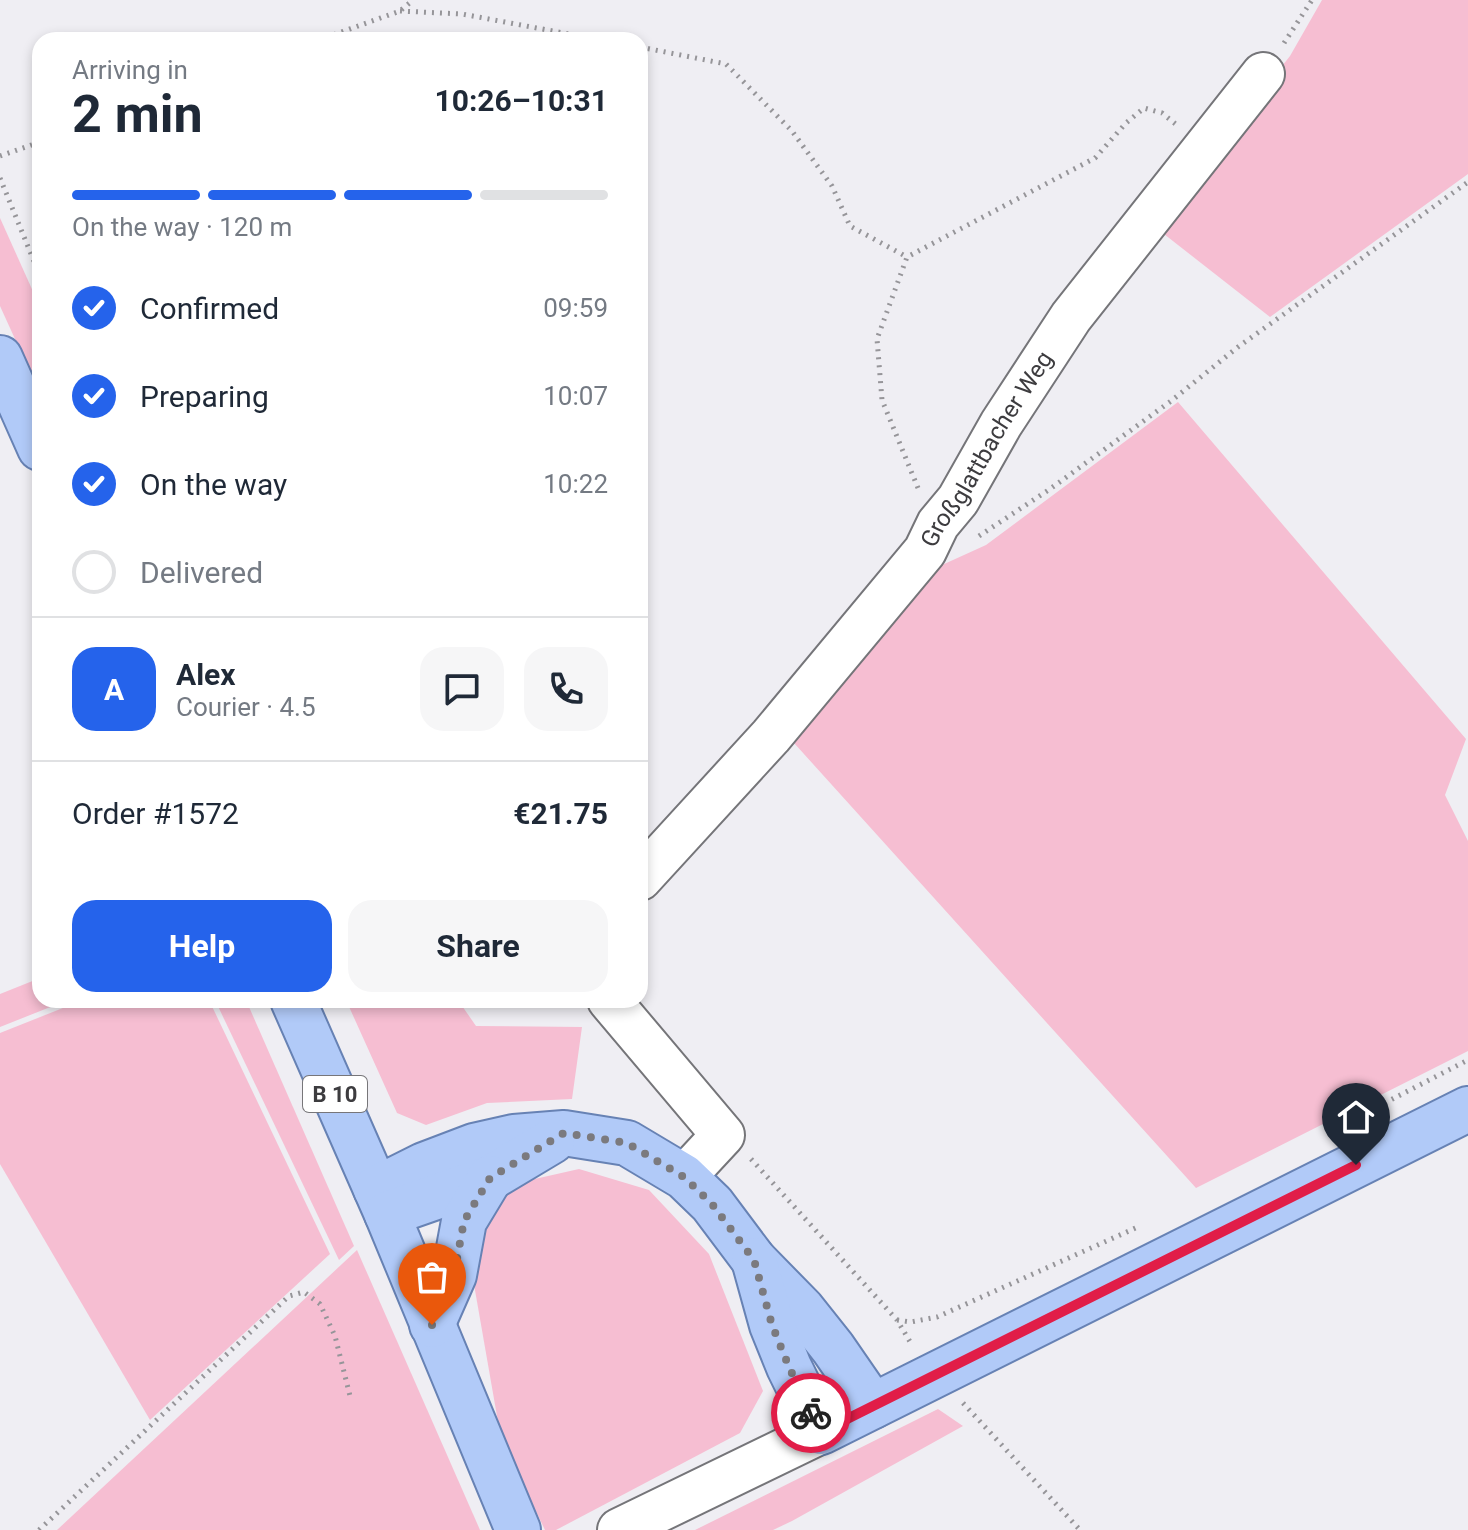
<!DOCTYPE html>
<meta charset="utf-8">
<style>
:root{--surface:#fff;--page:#f6f6f7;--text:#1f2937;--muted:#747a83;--line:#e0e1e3;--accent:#2563eb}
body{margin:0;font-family:Roboto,sans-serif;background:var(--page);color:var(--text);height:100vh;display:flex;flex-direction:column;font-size:30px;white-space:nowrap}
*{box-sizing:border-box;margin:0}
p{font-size:26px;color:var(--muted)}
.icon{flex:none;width:44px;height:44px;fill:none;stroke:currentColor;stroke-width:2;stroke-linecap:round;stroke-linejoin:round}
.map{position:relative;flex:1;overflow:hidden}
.details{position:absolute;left:32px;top:32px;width:616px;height:976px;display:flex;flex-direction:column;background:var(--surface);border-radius:24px;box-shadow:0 4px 12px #0003}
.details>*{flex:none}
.pin{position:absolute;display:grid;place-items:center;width:68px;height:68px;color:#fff;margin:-82px -34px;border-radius:50% 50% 50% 0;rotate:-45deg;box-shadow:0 0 8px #0007}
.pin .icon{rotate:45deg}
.courier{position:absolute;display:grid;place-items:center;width:80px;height:80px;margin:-40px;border:6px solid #e11d48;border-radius:50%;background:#fff;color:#222;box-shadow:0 2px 10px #0007}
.headline em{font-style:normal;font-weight:700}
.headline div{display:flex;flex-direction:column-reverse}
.headline{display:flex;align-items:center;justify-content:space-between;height:136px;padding:0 40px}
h1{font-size:52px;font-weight:700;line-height:60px}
.bar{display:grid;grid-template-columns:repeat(4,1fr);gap:12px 8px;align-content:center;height:96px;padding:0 40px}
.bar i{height:10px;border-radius:6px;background:var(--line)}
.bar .current{background:var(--accent)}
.bar p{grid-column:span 4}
.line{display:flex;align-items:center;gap:20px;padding:0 40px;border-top:2px solid var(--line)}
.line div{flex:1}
.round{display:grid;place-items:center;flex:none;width:84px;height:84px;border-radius:24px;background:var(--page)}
ol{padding:0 40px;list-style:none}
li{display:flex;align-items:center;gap:24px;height:88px}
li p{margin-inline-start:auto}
li .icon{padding:8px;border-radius:50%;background:var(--accent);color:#fff;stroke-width:4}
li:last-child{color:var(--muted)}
li i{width:44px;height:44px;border:4px solid var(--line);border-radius:50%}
.button{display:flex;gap:16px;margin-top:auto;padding:16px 40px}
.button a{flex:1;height:92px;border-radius:24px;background:var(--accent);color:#fff;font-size:32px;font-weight:700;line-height:92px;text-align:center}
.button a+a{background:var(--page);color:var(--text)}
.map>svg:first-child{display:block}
.green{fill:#f6bed2}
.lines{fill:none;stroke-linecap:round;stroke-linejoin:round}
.minor-casing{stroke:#757579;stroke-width:46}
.major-casing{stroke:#6782b4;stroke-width:48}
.path{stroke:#969599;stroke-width:5;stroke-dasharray:2 6;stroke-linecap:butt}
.minor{stroke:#fff;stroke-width:42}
.major{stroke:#b1caf8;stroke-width:44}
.done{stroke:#7b7a7e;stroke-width:8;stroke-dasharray:0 14.4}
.route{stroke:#e11d48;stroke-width:10}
.labels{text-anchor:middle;stroke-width:7;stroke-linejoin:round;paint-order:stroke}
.shield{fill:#fff;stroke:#777679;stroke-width:2}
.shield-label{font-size:22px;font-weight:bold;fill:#3d3c3f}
.street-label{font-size:24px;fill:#3d3c3f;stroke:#fff}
</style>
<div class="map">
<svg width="1468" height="1530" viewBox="0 0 1468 1530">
<rect width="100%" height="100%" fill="#efeef3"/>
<g class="green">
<path d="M1322,0H1468V174L1270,317L1155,227L1290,56Z"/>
<path d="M0,218L40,307V394L0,306Z"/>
<path d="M1178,402L1466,739L1445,795L1468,841V1051L1196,1188L785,733L920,575L986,545Z"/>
<path d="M40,978V1000H68L0,1027V994Z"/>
<path d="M83,1000H209L330,1254L150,1420L0,1164V1033Z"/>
<path d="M215,1000H246L354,1246L339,1260Z"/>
<path d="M346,1000H458L476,1026L582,1027L572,1099L487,1103L426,1125L397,1113Z"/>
<path d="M579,1169L649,1190L709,1254L763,1391L740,1433L556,1530H545L501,1439L472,1273L486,1213L517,1183Z"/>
<path d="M357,1250L480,1530H57Z"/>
<path d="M938,1409L963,1426L792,1521L773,1530H695Z"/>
</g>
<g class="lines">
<defs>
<g id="minor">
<path id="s1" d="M640,879L771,736L925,551L938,524L958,500L1001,424L1071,317L1263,74"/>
<path d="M609,1000L723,1135L684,1177"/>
<path d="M619,1530L821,1432"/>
</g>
<g id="major">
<path d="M0,358L40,448"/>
<path d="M293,1000L387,1214L518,1530"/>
<path d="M376,1189L424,1165L474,1146L514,1137L564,1133L627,1143L684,1177L712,1204L754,1260L802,1309L833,1348L873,1406"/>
<path d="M387,1214L490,1178L552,1141"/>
<path d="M754,1260L772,1325L789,1367L821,1432L1468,1109"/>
<path d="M432,1325L454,1275L464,1221L490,1178"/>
</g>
</defs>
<use href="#minor" class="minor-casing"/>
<use href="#major" class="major-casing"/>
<g class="path">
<path d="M400,11L462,14L601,40"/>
<path d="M319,40L400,11L413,0"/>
<path d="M1284,43L1312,0"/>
<path d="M640,47L726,64L792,131L832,186L850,226L907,257"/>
<path d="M0,156L40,142"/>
<path d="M0,178L40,276"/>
<path d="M918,488L882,400L877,339L907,257L1095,158L1126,123L1144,108L1162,113L1178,126"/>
<path d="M979,536L1050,489L1171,401L1238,347L1468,182"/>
<path d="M1342,1125L1468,1060"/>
<path d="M751,1159L897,1320L912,1345"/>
<path d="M897,1320L911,1322L937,1317L1140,1226"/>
<path d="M963,1403L1080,1530"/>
<path d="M39,1530L289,1296L304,1292L320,1304L335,1336L351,1400"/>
</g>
<use href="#minor" class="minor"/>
<use href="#major" class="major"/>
</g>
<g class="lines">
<path class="done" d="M432,1325L454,1275L464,1221L490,1178L564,1133L627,1143L684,1177L712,1204L754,1260L772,1325L789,1367L811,1413"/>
<path class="route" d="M811,1413L821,1432L1356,1165"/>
</g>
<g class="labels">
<rect class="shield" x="303" y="1076" width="64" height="36" rx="6"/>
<g class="shield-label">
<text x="335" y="1102">B 10</text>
</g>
<g class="street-label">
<text dy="8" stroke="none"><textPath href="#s1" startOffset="554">Großglattbacher Weg</textPath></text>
</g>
</g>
</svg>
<div class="pin" style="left:432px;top:1325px;background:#ea580c"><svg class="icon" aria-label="bag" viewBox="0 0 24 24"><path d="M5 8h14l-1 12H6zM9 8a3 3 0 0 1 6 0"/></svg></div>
<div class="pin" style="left:1356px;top:1165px;background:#1f2937"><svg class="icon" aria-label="home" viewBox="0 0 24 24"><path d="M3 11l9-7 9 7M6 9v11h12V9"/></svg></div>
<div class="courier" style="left:811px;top:1413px"><svg class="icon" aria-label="bike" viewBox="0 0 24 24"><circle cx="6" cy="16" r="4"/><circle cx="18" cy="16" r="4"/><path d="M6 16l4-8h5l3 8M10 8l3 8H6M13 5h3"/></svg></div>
<section class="details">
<div class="headline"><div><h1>2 min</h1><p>Arriving in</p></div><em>10:26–10:31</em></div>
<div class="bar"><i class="current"></i><i class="current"></i><i class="current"></i><i></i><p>On the way · 120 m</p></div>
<ol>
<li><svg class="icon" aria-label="check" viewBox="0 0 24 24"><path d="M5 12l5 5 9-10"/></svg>Confirmed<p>09:59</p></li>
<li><svg class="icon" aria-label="check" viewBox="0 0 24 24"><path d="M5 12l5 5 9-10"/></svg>Preparing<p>10:07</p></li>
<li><svg class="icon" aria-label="check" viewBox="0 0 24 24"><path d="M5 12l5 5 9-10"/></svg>On the way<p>10:22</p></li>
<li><i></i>Delivered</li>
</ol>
<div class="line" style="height:144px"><b class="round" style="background:var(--accent);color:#fff">A</b><div><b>Alex</b><p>Courier · 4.5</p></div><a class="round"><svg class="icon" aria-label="chat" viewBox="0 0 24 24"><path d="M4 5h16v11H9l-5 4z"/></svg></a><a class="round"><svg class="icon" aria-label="phone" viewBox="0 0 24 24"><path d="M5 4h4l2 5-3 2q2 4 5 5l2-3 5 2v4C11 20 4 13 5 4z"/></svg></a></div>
<div class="line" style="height:104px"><div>Order #1572</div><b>€21.75</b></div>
<div class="button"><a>Help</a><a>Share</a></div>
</section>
</div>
